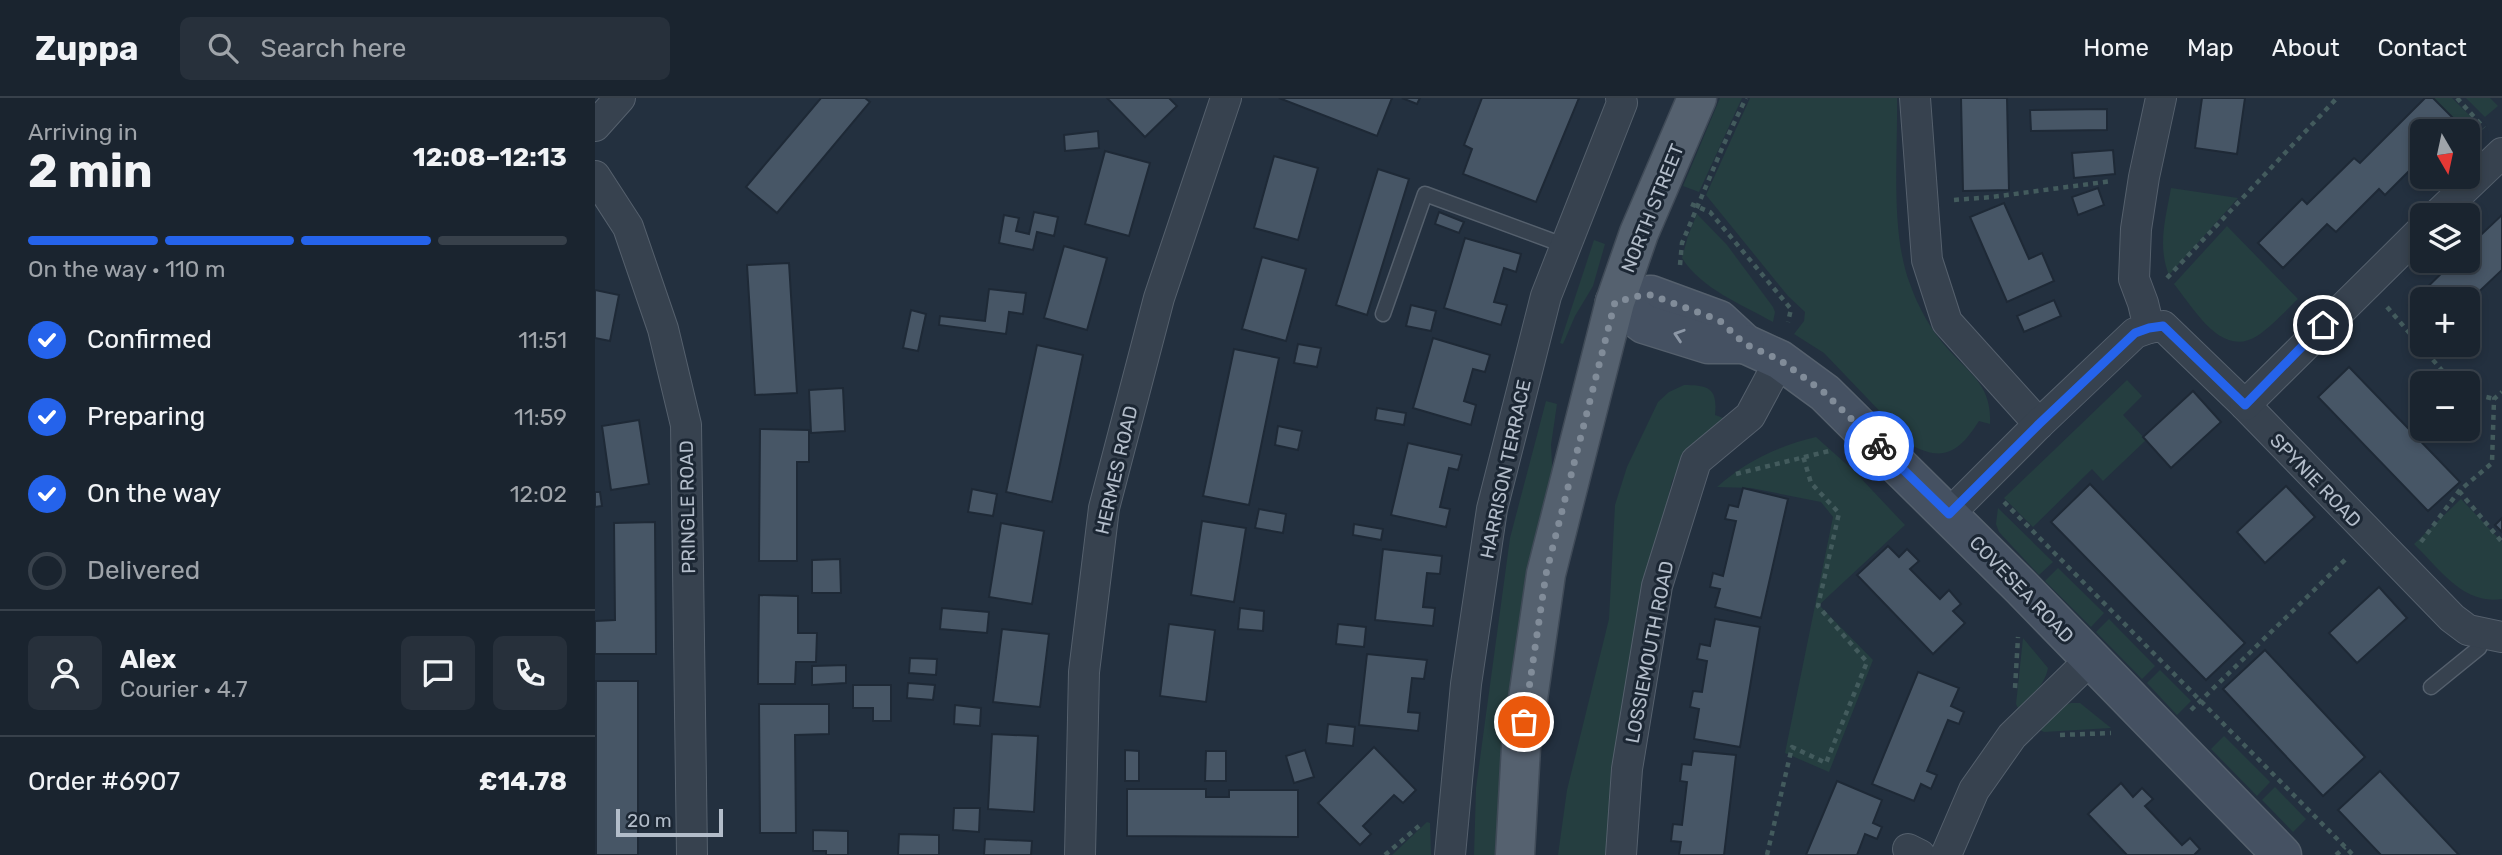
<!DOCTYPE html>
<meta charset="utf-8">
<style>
:root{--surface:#1a242f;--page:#27303b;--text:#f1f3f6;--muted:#9fa4aa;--line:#38414b;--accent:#2563eb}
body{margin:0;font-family:Rubik,sans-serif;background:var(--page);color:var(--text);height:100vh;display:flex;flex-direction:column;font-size:26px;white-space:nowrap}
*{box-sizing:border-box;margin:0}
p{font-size:23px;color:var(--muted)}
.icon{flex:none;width:38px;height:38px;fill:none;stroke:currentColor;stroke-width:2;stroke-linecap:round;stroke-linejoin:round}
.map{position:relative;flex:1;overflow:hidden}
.details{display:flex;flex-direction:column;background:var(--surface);width:595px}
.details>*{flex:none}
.needle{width:46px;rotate:171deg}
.controls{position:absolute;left:1815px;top:21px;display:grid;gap:14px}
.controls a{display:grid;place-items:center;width:70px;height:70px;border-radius:10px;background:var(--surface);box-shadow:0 4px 10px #0003,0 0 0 2px var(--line);font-size:35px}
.scale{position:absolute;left:21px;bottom:18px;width:107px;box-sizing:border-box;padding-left:7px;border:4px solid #b3bdca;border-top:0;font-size:19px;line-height:24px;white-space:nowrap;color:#b3bdca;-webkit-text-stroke:5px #1c2734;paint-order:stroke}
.pin{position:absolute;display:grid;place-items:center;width:60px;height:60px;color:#fff;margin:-30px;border:4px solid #fff;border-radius:50%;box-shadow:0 2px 7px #0007}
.courier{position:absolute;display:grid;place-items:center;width:70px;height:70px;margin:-35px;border:5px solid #2563eb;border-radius:50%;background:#fff;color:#222;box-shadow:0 2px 9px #0007}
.summary em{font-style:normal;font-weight:700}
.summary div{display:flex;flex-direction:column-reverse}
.summary{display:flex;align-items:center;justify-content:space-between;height:119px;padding:0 28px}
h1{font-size:46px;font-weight:700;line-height:52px}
.bar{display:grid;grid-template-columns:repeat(4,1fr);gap:10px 7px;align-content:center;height:84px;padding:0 28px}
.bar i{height:9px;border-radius:5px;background:var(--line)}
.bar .selected{background:var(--accent)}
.bar p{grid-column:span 4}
.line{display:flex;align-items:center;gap:18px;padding:0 28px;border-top:2px solid var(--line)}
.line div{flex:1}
.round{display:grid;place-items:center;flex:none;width:74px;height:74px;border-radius:10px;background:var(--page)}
ol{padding:0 28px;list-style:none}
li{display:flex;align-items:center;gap:21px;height:77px}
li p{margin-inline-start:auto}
li .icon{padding:7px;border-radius:50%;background:var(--accent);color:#fff;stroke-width:4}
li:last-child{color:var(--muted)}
li i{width:38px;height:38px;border:4px solid var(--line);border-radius:50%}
header{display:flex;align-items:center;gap:42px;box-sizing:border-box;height:98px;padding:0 35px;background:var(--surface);border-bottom:2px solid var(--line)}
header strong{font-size:33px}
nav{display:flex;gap:38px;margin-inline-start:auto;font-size:24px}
.search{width:490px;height:63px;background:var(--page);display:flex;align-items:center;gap:18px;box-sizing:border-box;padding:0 24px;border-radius:10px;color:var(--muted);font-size:26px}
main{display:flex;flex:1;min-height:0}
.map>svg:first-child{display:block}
.green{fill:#253e40}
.building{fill:#475666;stroke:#1e2936;stroke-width:2}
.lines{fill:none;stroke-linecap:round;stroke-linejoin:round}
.lane-casing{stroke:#55606d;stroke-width:17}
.street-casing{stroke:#55606d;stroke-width:32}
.secondary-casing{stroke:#55606d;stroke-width:41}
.primary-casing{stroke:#404b58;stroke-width:41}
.path{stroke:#435b5d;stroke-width:4.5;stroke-dasharray:5 5;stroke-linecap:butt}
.lane{stroke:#37424f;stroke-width:14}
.street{stroke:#37424f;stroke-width:30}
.secondary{stroke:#455162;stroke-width:38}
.primary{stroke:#55616f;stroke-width:38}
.oneway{stroke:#8c97a6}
.done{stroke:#818c99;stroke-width:7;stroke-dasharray:0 12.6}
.route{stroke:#2563eb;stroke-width:9}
.labels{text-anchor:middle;stroke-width:6;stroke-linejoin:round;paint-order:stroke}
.street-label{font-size:19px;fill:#b3bdca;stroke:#1c2734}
</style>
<header>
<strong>Zuppa</strong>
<div class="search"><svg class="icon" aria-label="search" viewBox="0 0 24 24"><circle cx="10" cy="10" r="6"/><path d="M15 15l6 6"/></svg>Search here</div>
<nav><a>Home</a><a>Map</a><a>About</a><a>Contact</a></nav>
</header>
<main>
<section class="details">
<div class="summary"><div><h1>2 min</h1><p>Arriving in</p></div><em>12:08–12:13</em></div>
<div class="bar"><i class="selected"></i><i class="selected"></i><i class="selected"></i><i></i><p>On the way · 110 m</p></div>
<ol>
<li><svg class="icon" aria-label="check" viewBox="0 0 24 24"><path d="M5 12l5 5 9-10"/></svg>Confirmed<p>11:51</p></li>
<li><svg class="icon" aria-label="check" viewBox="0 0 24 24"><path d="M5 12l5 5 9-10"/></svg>Preparing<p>11:59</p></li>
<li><svg class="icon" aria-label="check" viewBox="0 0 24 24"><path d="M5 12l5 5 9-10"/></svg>On the way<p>12:02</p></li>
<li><i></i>Delivered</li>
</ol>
<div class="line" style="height:126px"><a class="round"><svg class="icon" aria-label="person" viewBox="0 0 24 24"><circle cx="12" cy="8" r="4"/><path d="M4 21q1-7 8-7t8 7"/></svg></a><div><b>Alex</b><p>Courier · 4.7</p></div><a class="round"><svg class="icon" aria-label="chat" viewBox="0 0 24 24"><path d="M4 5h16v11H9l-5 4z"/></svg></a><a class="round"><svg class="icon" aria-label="phone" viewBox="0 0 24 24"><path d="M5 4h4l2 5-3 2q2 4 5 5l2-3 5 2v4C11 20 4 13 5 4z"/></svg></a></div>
<div class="line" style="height:91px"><div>Order #6907</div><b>£14.78</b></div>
</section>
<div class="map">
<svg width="1907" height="757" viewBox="0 0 1907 757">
<rect width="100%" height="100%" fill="#23303f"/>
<g class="green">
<path d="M1125,0H1147L1104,94L1088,88Z"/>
<path d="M1155,0H1302C1303,56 1295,134 1315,186C1323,209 1336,232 1352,250C1375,276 1397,287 1395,326L1384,323C1366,351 1351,365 1318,348L1229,255L1199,236L1209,223L1210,214L1193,198L1111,97Z"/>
<path d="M1838,0H1857L1885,28L1875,38Z"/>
<path d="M1871,0H1895L1903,8L1890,19Z"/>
<path d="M1576,90L1643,100L1574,177C1562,148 1571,119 1576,90Z"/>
<path d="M1102,116L1132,147L1178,209L1180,214L1178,224C1146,206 1107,191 1087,160L1093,138Z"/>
<path d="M1632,128L1703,201C1690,213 1677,228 1662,238C1626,261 1598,209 1579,186Z"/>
<path d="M999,142L1010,146L998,188L980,218L968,246L965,245Z"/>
<path d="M1532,282L1547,298L1528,317L1551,342L1508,383L1497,371L1438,429L1409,400Z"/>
<path d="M1089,287C1113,287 1123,290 1120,317L1131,321L1090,359L1077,383L1053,485L1014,757H963L972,692L1014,521L1020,407L1032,369L1063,304L1074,294Z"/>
<path d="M951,303L962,306L956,347L958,383L911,757H879L881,690L915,440Z"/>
<path d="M1221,339L1259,373L1310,427L1224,507L1278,562L1234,674L1190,655L1238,419L1226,404L1156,390L1122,389C1151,363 1183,348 1221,339Z"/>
<path d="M1866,401L1907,444V501C1868,507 1845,471 1819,446Z"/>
<path d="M1403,410L1458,464L1444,477L1404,434L1401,426Z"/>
<path d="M1463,470L1509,515L1496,529L1450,483Z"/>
<path d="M1514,521L1560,568L1547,581L1501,534Z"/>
<path d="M1428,540L1453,570C1450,587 1436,599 1424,612L1421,606Z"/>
<path d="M1565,572L1596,603L1582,617L1552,585Z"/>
<path d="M1476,605H1485L1516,630L1449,634L1443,631L1465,609Z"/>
<path d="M1629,638L1675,684L1662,698L1616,651Z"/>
<path d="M1680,689L1711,721L1698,734L1667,702Z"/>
<path d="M832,724L835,725L836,757H797Z"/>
</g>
<g class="building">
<path d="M226,0H270L275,4L182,115L151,89Z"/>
<path d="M512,0H574L582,8L550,39Z"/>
<path d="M684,0H797L782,38Z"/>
<path d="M807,0H825L822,6Z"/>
<path d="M887,0H984L941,104L868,76L877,51L869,47Z"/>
<path d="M1366,0H1412L1414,92L1368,93Z"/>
<path d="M1607,0H1650L1642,56L1600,50Z"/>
<path d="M1830,0H1838L1862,24L1854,33H1827V60L1790,97L1784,91L1741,134L1732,126L1688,170L1663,145L1707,101L1712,106L1759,60L1765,65Z"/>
<path d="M1512,11V32L1436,33L1435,12Z"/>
<path d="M503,33L504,50L470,53L469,37Z"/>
<path d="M1518,52L1520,76L1479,80L1477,55Z"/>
<path d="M510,53L555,65L534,138L490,126Z"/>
<path d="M679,58L723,70L703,142L659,130Z"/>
<path d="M783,71L814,81L772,217L741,207Z"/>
<path d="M1503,90L1509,107L1483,117L1477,99Z"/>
<path d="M1409,105L1434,161L1447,155L1459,183L1412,204L1375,119Z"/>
<path d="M439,114L463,119L459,138L442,134L438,152L404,145L409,117L424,120L421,133L434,136Z"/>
<path d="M844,114L869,124L864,135L840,126Z"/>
<path d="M1907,117V172L1872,205V201H1827V221L1814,207L1859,163H1872V150Z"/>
<path d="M870,140L926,156L921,174L909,170L899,204L912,207L906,227L849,210Z"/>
<path d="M469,148L512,160L492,232L449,220Z"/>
<path d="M667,159L711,171L691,243L647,231Z"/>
<path d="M194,165L202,295L160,297L152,167Z"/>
<path d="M394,191L431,195L428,216L414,214L411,236L344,227L345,218L390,223Z"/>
<path d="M0,192L24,197L15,243L0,240Z"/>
<path d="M1459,202L1466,218L1429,234L1422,218Z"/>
<path d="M816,207L841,213L836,233L811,228Z"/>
<path d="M316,212L331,216L323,253L308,250Z"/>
<path d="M838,240L895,257L890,274L878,271L869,303L881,307L876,327L818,310Z"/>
<path d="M703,246L726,250L722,269L699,265Z"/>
<path d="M442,247L488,257L457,404L411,394Z"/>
<path d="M639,251L684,260L654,407L608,398Z"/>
<path d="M1754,269L1865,384L1833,413L1723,299Z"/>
<path d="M248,290L250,333L216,335L214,292Z"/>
<path d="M1598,293L1626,324L1576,370L1548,339Z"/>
<path d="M782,310L811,315L809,327L780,322Z"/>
<path d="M44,322L54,386L16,392L7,328Z"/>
<path d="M683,328L707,333L703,352L680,347Z"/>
<path d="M165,331L214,332V364H202V463H164Z"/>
<path d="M813,345L867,357L863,372L854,370L845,409L855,411L851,429L796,417Z"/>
<path d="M1495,386L1650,545L1611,582L1456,424Z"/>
<path d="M1691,388L1720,419L1670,465L1642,434Z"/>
<path d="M1148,390L1193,401L1166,520L1120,509L1125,491L1115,489L1118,475L1128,478L1141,423L1130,421L1134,407L1143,409Z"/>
<path d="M377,391L402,396L398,418L373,414Z"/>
<path d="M0,394H5L7,408L0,409Z"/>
<path d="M664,411L691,416L688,435L660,430Z"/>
<path d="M1907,420V434L1900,427Z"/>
<path d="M607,423L651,430L639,504L596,497Z"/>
<path d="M60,424L61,556H0V523L20,522L19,425Z"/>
<path d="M406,425L449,433L437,506L394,499Z"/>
<path d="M759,426L788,431L786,442L758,437Z"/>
<path d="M1293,448L1304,459L1312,451L1324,463L1315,471L1345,501L1354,492L1366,506L1358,513L1370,525L1338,556L1262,477Z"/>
<path d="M788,451L847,458L845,476L832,475L828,509L840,510L838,528L780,522Z"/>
<path d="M245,461L246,495H217V462Z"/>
<path d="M1784,489L1812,520L1762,565L1734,535Z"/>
<path d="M164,497L203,498V535H222L221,564H201L200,586H163Z"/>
<path d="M347,510L394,514L392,535L345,531Z"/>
<path d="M645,510L669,513L668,533L643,531Z"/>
<path d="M1120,521L1165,529L1145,649L1099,641L1104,611L1095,609L1098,593L1107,594L1112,563L1102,561L1105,546L1115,548Z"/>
<path d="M574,526L620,532L611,604L565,598Z"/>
<path d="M743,526L771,529L769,549L741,546Z"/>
<path d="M407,531L454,536L445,609L398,604Z"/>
<path d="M1670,552L1770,659L1728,698L1628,591Z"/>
<path d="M772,556L832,562L829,581L817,580L813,614L825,615L823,633L764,627Z"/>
<path d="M315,560L342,561L341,577L314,575Z"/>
<path d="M251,567V585L217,587V568Z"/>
<path d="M1323,574L1364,590L1356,608L1369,614L1364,626L1353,622L1332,673L1342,677L1336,691L1326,686L1319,703L1277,686Z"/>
<rect x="1" y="583" width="42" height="174"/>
<path d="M313,585L340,587L338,602L312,600Z"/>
<path d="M258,587H296V623H278V610H258Z"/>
<path d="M164,606H234V636L200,637L201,735H165Z"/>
<path d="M360,607L386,610L385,628L359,626Z"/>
<path d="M733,626L760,629L758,648L731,645Z"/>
<path d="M397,636L443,638L439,714L393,711Z"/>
<path d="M779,649L821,692L808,705L799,697L768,728L776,736L765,747L723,705Z"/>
<path d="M530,652L544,653V683H530Z"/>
<path d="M710,652L719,679L699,685L691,658Z"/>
<path d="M611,653H631V683H610Z"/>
<path d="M1098,653L1141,657L1129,757H1084L1086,744L1076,743L1078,726L1087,727L1092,684L1085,683L1087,666L1096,667Z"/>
<path d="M1785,673L1864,757H1786L1743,712Z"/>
<path d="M1242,683L1287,702L1278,725L1287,729L1282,741L1270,736L1262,757H1211Z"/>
<path d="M1526,685L1538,699L1547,690L1558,701L1550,708L1587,747L1595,740L1605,751L1599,757H1532L1493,716Z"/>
<path d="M532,691H611V699H634V692H703V739L532,738Z"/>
<path d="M359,710H385L384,734L358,732Z"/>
<path d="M218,732L253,733V757H231V753H218Z"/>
<path d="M304,736L344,737V757H303Z"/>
<path d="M390,741L437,743L436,757H389Z"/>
</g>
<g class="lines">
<defs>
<g id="lane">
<path d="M788,216L830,96L971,148"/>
<path d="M1836,589L1884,550L1890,537"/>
</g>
<g id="street">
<path d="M1320,0L1332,162L1352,224L1444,326"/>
<path d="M0,28L25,0"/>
<path d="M0,78L33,129L68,231L91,327L97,757"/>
<path d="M1842,117L1907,55"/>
<path d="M1554,230L1568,228L1650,307L1857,520L1873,532L1907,539"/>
<path d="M1650,307L1827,132"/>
<path d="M1354,416L1444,326L1540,235L1554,230L1548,205L1539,181L1541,131L1549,79L1566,0"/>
<path d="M1313,751L1325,757"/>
<path d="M485,757L489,574L509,410L564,200L631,0"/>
<path d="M855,757L871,586L897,411L951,198L1027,5L1026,0"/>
<path d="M1026,757L1032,671L1062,488L1101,363L1155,318L1185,262"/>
<path d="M1351,757L1379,692L1417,638L1495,562"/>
</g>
<g id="secondary">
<path d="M1020,204L1044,198L1056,197L1124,222L1150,246L1185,262L1230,295L1426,489L1687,757"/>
<path d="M1020,204L1049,226L1113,246H1150"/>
</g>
<path id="primary" d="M920,757L926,649L951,476L1020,204L1044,135L1102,0"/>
</defs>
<use href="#lane" class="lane-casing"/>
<use href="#street" class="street-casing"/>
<use href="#secondary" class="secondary-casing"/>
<use href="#primary" class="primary-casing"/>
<g class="path">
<path d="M1862,0L1889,30"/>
<path d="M1359,102L1397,99L1517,83"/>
<path d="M1096,106L1115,114L1196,211L1193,224"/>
<path d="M1085,167L1087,145L1128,48L1151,0"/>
<path d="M1572,180L1742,0"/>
<path d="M1792,209L1858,285"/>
<path d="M1872,294L1899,301"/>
<path d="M1141,376L1234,353"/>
<path d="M1864,393L1907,444"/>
<path d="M1409,404L1758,757"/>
<path d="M1826,444L1864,393L1897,365L1899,301L1907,294"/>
<path d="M1420,590L1423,539"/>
<path d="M1596,612L1752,460"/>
<path d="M1465,637L1516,635"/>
<path d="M790,757L824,728"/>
<path d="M1172,757L1197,649L1231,665L1272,564L1223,508L1244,415L1216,385L1208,358"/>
<path d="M1741,757L1750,749"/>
</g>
<use href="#lane" class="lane"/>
<use href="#street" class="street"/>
<use href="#secondary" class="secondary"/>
<use href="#primary" class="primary"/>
</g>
<defs><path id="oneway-chevron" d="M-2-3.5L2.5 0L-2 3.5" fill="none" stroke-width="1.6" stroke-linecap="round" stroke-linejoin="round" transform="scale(1.75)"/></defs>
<use class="oneway" href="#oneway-chevron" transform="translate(1084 237) rotate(-162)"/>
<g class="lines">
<path class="done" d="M929,624L951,476L1020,204L1044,198L1056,197L1124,222L1150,246L1185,262L1230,295L1284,348"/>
<path class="route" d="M1284,348L1354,416L1444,326L1540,235L1554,230L1568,228L1650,307L1728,227"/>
</g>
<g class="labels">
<g class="street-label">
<text transform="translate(1057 110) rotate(-68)" y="7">NORTH STREET</text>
<text transform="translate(910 371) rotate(-78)" y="7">HARRISON TERRACE</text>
<text transform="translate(521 372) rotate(-77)" y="7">HERMES ROAD</text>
<text transform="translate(1721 382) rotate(46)" y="7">SPYNIE ROAD</text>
<text transform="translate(92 409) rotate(-91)" y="7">PRINGLE ROAD</text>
<text transform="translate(1427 491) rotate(46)" y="7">COVESEA ROAD</text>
<text transform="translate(1054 554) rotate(-79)" y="7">LOSSIEMOUTH ROAD</text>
</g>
</g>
</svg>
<div class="controls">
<a><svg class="needle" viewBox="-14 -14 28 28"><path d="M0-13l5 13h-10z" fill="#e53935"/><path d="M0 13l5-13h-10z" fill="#9fa4aa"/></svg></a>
<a><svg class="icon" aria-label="layers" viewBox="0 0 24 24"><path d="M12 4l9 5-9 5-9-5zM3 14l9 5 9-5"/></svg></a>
<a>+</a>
<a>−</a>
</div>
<div class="scale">20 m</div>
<div class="pin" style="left:929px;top:624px;background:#ea580c"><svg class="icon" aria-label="bag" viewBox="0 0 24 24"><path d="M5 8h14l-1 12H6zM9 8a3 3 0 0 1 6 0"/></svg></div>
<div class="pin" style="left:1728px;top:227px;background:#1f2937"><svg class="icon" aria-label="home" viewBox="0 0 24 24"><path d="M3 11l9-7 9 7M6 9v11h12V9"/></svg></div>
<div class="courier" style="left:1284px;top:348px"><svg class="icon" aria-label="bike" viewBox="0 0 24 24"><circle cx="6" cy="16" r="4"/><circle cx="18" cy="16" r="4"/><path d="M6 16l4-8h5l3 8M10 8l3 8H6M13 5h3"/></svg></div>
</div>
</main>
